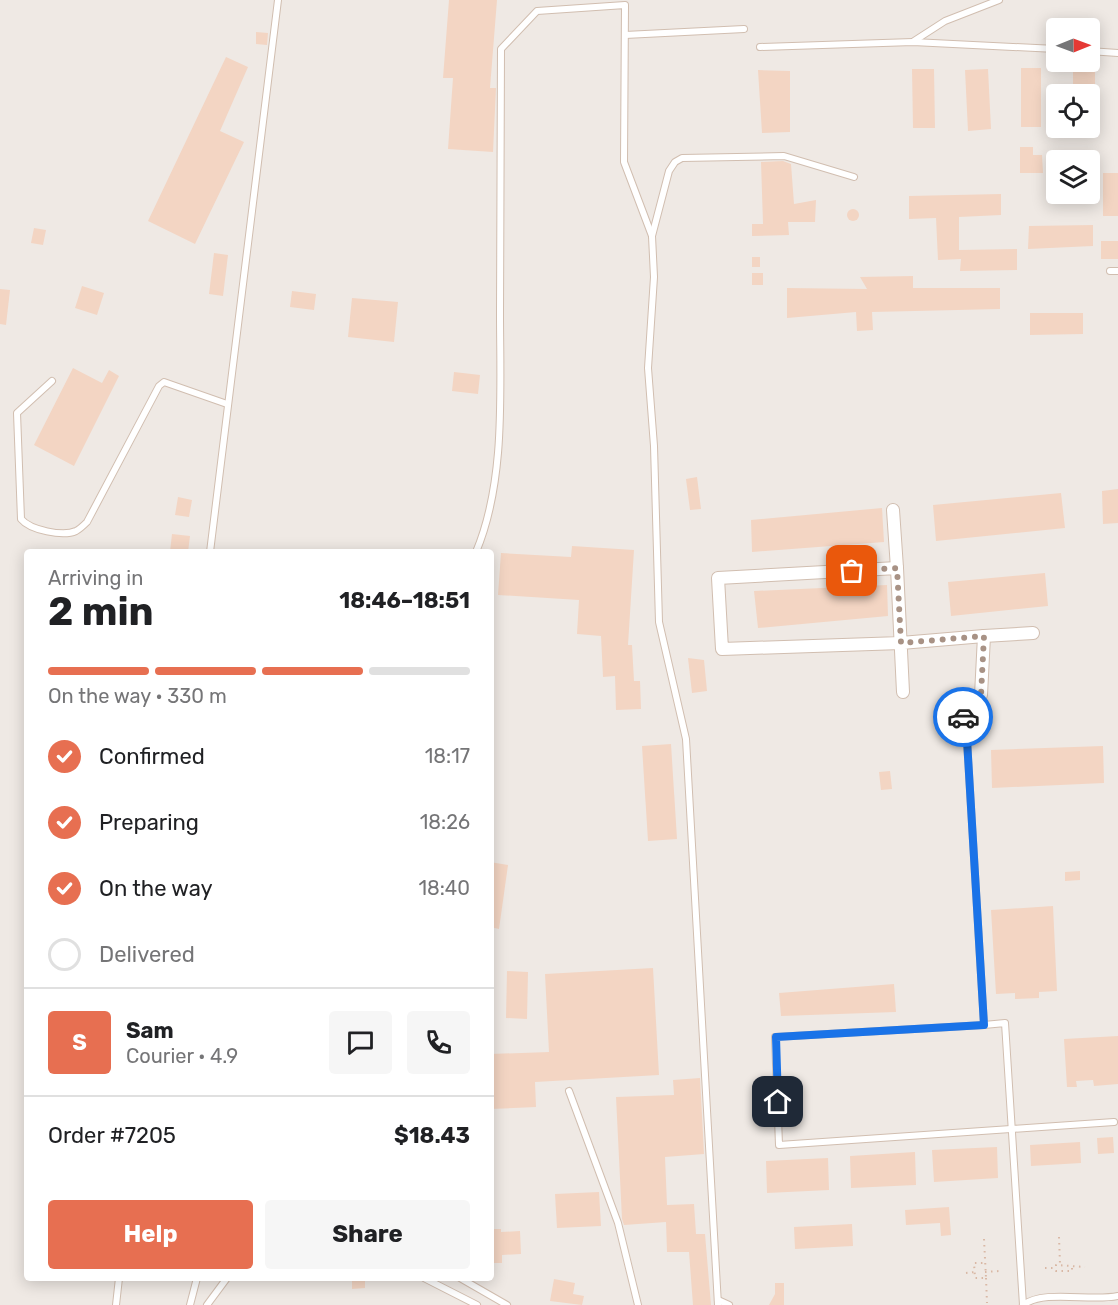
<!DOCTYPE html>
<meta charset="utf-8">
<style>
:root{--surface:#fff;--page:#f6f6f6;--text:#202124;--muted:#757577;--line:#e0e0e0;--accent:#e76f51}
body{margin:0;font-family:Rubik,sans-serif;background:var(--page);color:var(--text);height:100vh;display:flex;flex-direction:column;font-size:22px;white-space:nowrap}
*{box-sizing:border-box;margin:0}
p{font-size:20px;color:var(--muted)}
.icon{flex:none;width:33px;height:33px;fill:none;stroke:currentColor;stroke-width:2;stroke-linecap:round;stroke-linejoin:round}
.map{position:relative;flex:1;overflow:hidden}
.drawer{position:absolute;left:24px;top:549px;width:470px;height:732px;display:flex;flex-direction:column;background:var(--surface);border-radius:6px;box-shadow:0 3px 15px #0003}
.drawer>*{flex:none}
.needle{width:39px;rotate:89deg}
.buttons{position:absolute;left:1046px;top:18px;display:grid;gap:12px}
.buttons a{display:grid;place-items:center;width:54px;height:54px;border-radius:6px;background:var(--surface);box-shadow:0 3px 15px #0003;font-size:30px}
.pin{position:absolute;display:grid;place-items:center;width:51px;height:51px;color:#fff;margin:-26px;border-radius:12px;box-shadow:0 3px 9px #0006}
.courier{position:absolute;display:grid;place-items:center;width:60px;height:60px;margin:-30px;border:4px solid #1a73e8;border-radius:50%;background:#fff;color:#222;box-shadow:0 2px 8px #0007}
.summary em{font-style:normal;font-weight:700}
.summary div{display:flex;flex-direction:column-reverse}
.summary{display:flex;align-items:center;justify-content:space-between;height:102px;padding:0 24px}
h1{font-size:39px;font-weight:700;line-height:45px}
.bar{display:grid;grid-template-columns:repeat(4,1fr);gap:9px 6px;align-content:center;height:72px;padding:0 24px}
.bar i{height:8px;border-radius:4px;background:var(--line)}
.bar .active{background:var(--accent)}
.bar p{grid-column:span 4}
.line{display:flex;align-items:center;gap:15px;padding:0 24px;border-top:2px solid var(--line)}
.line div{flex:1}
.round{display:grid;place-items:center;flex:none;width:63px;height:63px;border-radius:6px;background:var(--page)}
ol{padding:0 24px;list-style:none}
li{display:flex;align-items:center;gap:18px;height:66px}
li p{margin-inline-start:auto}
li .icon{padding:6px;border-radius:50%;background:var(--accent);color:#fff;stroke-width:4}
li:last-child{color:var(--muted)}
li i{width:33px;height:33px;border:3px solid var(--line);border-radius:50%}
.cta{display:flex;gap:12px;margin-top:auto;padding:12px 24px}
.cta a{flex:1;height:69px;border-radius:6px;background:var(--accent);color:#fff;font-size:24px;font-weight:700;line-height:69px;text-align:center}
.cta a+a{background:var(--page);color:var(--text)}
.map>svg:first-child{display:block}
.industrial{fill:#efe9e4;fill-rule:evenodd}
.building{fill:#f3d5c3}
.lines{fill:none;stroke-linecap:round;stroke-linejoin:round}
.service-casing{stroke:#d1beb0;stroke-width:8}
.minor-casing{stroke:#d1beb0;stroke-width:14}
.path{stroke:#d9b8a5;stroke-width:2;stroke-dasharray:1.5 4.5;stroke-linecap:butt}
.service{stroke:#fff;stroke-width:6}
.minor{stroke:#fff;stroke-width:12}
.done{stroke:#a89285;stroke-width:6;stroke-dasharray:0 10.8}
.route{stroke:#1a73e8;stroke-width:8}
</style>
<div class="map">
<svg width="1118" height="1305" viewBox="0 0 1118 1305">
<rect width="100%" height="100%" fill="#fdf6ec"/>
<path class="industrial" d="M0,0H1118V1305H0ZM1056,28H1089V62H1056ZM1056,94H1089V128H1056ZM1056,160H1089V194H1056ZM27,552H490V1278H27Z"/>
<g class="building">
<path d="M449,0H497L490,88H496L493,152L448,149L453,78H443Z"/>
<path d="M256,32L268,33L267,45L256,44Z"/>
<path d="M226,57L248,67L220,131L244,142L195,244L148,221Z"/>
<rect x="1073" y="66" width="22" height="28"/>
<rect x="1021" y="68" width="20" height="59"/>
<path d="M912,69H934L935,128H913Z"/>
<path d="M988,69L991,129L968,131L965,70Z"/>
<path d="M758,70L790,71V132L762,133Z"/>
<path d="M1020,147H1033V155H1042L1043,173H1020Z"/>
<path d="M783,161L791,164L794,204L816,200L815,222H788L789,235L752,236V224H763L761,162Z"/>
<rect x="1103" y="173" width="15" height="43"/>
<path d="M1001,194V215L959,217V250L1017,249V270L960,271L961,259L938,260L936,218L909,219V196Z"/>
<circle cx="853" cy="215" r="6"/>
<path d="M1093,225V246L1028,249L1029,226Z"/>
<path d="M34,228L46,230L43,245L31,243Z"/>
<rect x="1101" y="241" width="17" height="18"/>
<path d="M214,253L228,255L223,296L209,294Z"/>
<rect x="752" y="257" width="8" height="10"/>
<rect x="752" y="273" width="11" height="12"/>
<path d="M913,276V288H1000V309L872,312L873,330L857,331L856,312L787,318V288L867,289L860,277Z"/>
<path d="M82,286L104,293L97,315L75,308Z"/>
<path d="M0,289L10,290L6,325L0,324Z"/>
<path d="M292,291L316,294L314,310L290,307Z"/>
<path d="M352,298L398,302L394,342L348,337Z"/>
<path d="M1030,313H1083V334L1030,335Z"/>
<path d="M73,368L102,383L109,370L119,376L74,466L34,445Z"/>
<path d="M454,372L480,375L478,394L452,391Z"/>
<path d="M697,477L701,509L690,510L686,479Z"/>
<path d="M1118,489V523L1103,524L1102,491Z"/>
<path d="M1061,493L1065,528L936,541L933,505Z"/>
<path d="M178,497L192,500L189,517L175,515Z"/>
<path d="M882,508L884,542L752,552L751,520Z"/>
<path d="M172,534L190,536L188,552H170Z"/>
<path d="M572,546L634,550L628,645H632L634,681H640L641,709L616,710L615,676L603,677L601,636L577,634L579,600L498,595L501,553L571,557Z"/>
<path d="M1045,573L1048,606L951,616L948,582Z"/>
<path d="M887,585L888,616L758,628L754,591Z"/>
<path d="M688,658L704,660L707,691L692,693Z"/>
<path d="M671,744L677,839L648,841L642,746Z"/>
<path d="M1103,746L1104,783L992,788L991,750Z"/>
<path d="M890,771L892,789L881,790L879,772Z"/>
<path d="M490,862L508,865L499,929L490,927Z"/>
<path d="M1080,871V880L1065,881V872Z"/>
<path d="M1053,906L1057,991L1039,992V998L1015,999V993L996,994L991,910Z"/>
<path d="M653,968L659,1075L535,1082L536,1107L490,1109V1054L549,1052L545,974Z"/>
<path d="M507,971L528,972L527,1019L506,1018Z"/>
<path d="M894,984L896,1012L781,1016L779,993Z"/>
<path d="M1118,1036V1084L1094,1086L1093,1080L1076,1081L1077,1087H1067L1064,1039Z"/>
<path d="M700,1078L704,1154L665,1157L667,1205L694,1204L696,1234H705L711,1305H693L689,1252H667L666,1222L624,1225L622,1219L616,1097L674,1095L673,1080Z"/>
<path d="M1113,1137L1114,1153L1098,1154L1097,1138Z"/>
<path d="M1080,1142L1081,1163L1031,1166L1030,1145Z"/>
<path d="M997,1147L998,1178L934,1182L932,1150Z"/>
<path d="M915,1152L916,1185L851,1188L850,1156Z"/>
<path d="M828,1158L829,1190L767,1193L766,1161Z"/>
<path d="M599,1192L601,1226L557,1228L555,1194Z"/>
<path d="M949,1207L951,1235L941,1236L940,1223L906,1225L905,1210Z"/>
<path d="M852,1224L853,1246L795,1249L794,1227Z"/>
<path d="M490,1229H501V1232L520,1231L521,1254L502,1255V1263H490Z"/>
<path d="M352,1278H365V1288L352,1289Z"/>
<path d="M554,1279L575,1283L573,1294L584,1296L582,1305L550,1301Z"/>
<path d="M775,1283H784V1305H769L775,1294Z"/>
</g>
<g class="lines">
<defs>
<g id="service">
<path d="M625,35L744,29"/>
<path d="M914,41L945,21L999,0"/>
<path d="M760,47L913,42L1056,49"/>
<path d="M1089,51L1118,53"/>
<path d="M652,236L669,171L675,162L682,158L784,156L854,177"/>
<path d="M1110,271H1118"/>
<path d="M52,381L17,413L21,519C30,530 63,537 76,531C80,529 84,525 87,522L159,386L164,382L227,404"/>
<path d="M210,552L278,0"/>
<path d="M476,552C506,481 500,390 500,313C500,225 501,137 501,49L537,11L625,5L624,162L652,236L654,277L648,368L654,446L659,622L686,739L718,1305"/>
<path d="M967,740L984,1025L1005,1023L1023,1305"/>
<path d="M984,1025L775,1037L779,1145L1114,1122"/>
<path d="M569,1091L618,1223L638,1305"/>
<path d="M424,1278L477,1305"/>
<path d="M460,1278L507,1305"/>
<path d="M718,1300L729,1305"/>
<path d="M116,1305L119,1278"/>
<path d="M190,1305L197,1278"/>
<path d="M207,1305L227,1278"/>
<path d="M1023,1305C1045,1289 1090,1302 1118,1296"/>
</g>
<g id="minor">
<path d="M893,510L897,568"/>
<path d="M903,692L897,568L718,578L722,649L901,643L984,636"/>
<path d="M967,740L963,716L981,695L984,636L1033,633"/>
</g>
</defs>
<use href="#service" class="service-casing"/>
<use href="#minor" class="minor-casing"/>
<g class="path">
<path d="M1059,1237L1060,1264"/>
<path d="M984,1239L986,1278H975L974,1263H985"/>
<path d="M1045,1268H1056"/>
<path d="M1072,1268V1271H1056V1265L1085,1267"/>
<path d="M985,1272L1000,1271"/>
<path d="M966,1273L975,1272"/>
<path d="M986,1278L987,1303"/>
</g>
<use href="#service" class="service"/>
<use href="#minor" class="minor"/>
</g>
<g class="lines">
<path class="done" d="M852,571L897,568L901,643L984,636L981,695L963,717"/>
<path class="route" d="M778,1102L776,1037L984,1025L967,740L963,717"/>
</g>
</svg>
<div class="buttons">
<a><svg class="needle" viewBox="-14 -14 28 28"><path d="M0-13l5 13h-10z" fill="#e53935"/><path d="M0 13l5-13h-10z" fill="#757577"/></svg></a>
<a><svg class="icon" aria-label="locate" viewBox="0 0 24 24"><circle cx="12" cy="12" r="6"/><path d="M12 2v4M12 18v4M2 12h4M18 12h4"/></svg></a>
<a><svg class="icon" aria-label="layers" viewBox="0 0 24 24"><path d="M12 4l9 5-9 5-9-5zM3 14l9 5 9-5"/></svg></a>
</div>
<div class="pin" style="left:852px;top:571px;background:#ea580c"><svg class="icon" aria-label="bag" viewBox="0 0 24 24"><path d="M5 8h14l-1 12H6zM9 8a3 3 0 0 1 6 0"/></svg></div>
<div class="pin" style="left:778px;top:1102px;background:#1f2937"><svg class="icon" aria-label="home" viewBox="0 0 24 24"><path d="M3 11l9-7 9 7M6 9v11h12V9"/></svg></div>
<div class="courier" style="left:963px;top:717px"><svg class="icon" aria-label="car" viewBox="0 0 24 24"><path d="M5 17H2v-5l4-1 3-4h7l3 4 3 1v5h-3M9 17h6M6 11h13"/><circle cx="7" cy="17" r="2"/><circle cx="17" cy="17" r="2"/></svg></div>
<section class="drawer">
<div class="summary"><div><h1>2 min</h1><p>Arriving in</p></div><em>18:46–18:51</em></div>
<div class="bar"><i class="active"></i><i class="active"></i><i class="active"></i><i></i><p>On the way · 330 m</p></div>
<ol>
<li><svg class="icon" aria-label="check" viewBox="0 0 24 24"><path d="M5 12l5 5 9-10"/></svg>Confirmed<p>18:17</p></li>
<li><svg class="icon" aria-label="check" viewBox="0 0 24 24"><path d="M5 12l5 5 9-10"/></svg>Preparing<p>18:26</p></li>
<li><svg class="icon" aria-label="check" viewBox="0 0 24 24"><path d="M5 12l5 5 9-10"/></svg>On the way<p>18:40</p></li>
<li><i></i>Delivered</li>
</ol>
<div class="line" style="height:108px"><b class="round" style="background:var(--accent);color:#fff">S</b><div><b>Sam</b><p>Courier · 4.9</p></div><a class="round"><svg class="icon" aria-label="chat" viewBox="0 0 24 24"><path d="M4 5h16v11H9l-5 4z"/></svg></a><a class="round"><svg class="icon" aria-label="phone" viewBox="0 0 24 24"><path d="M5 4h4l2 5-3 2q2 4 5 5l2-3 5 2v4C11 20 4 13 5 4z"/></svg></a></div>
<div class="line" style="height:78px"><div>Order #7205</div><b>$18.43</b></div>
<div class="cta"><a>Help</a><a>Share</a></div>
</section>
</div>
